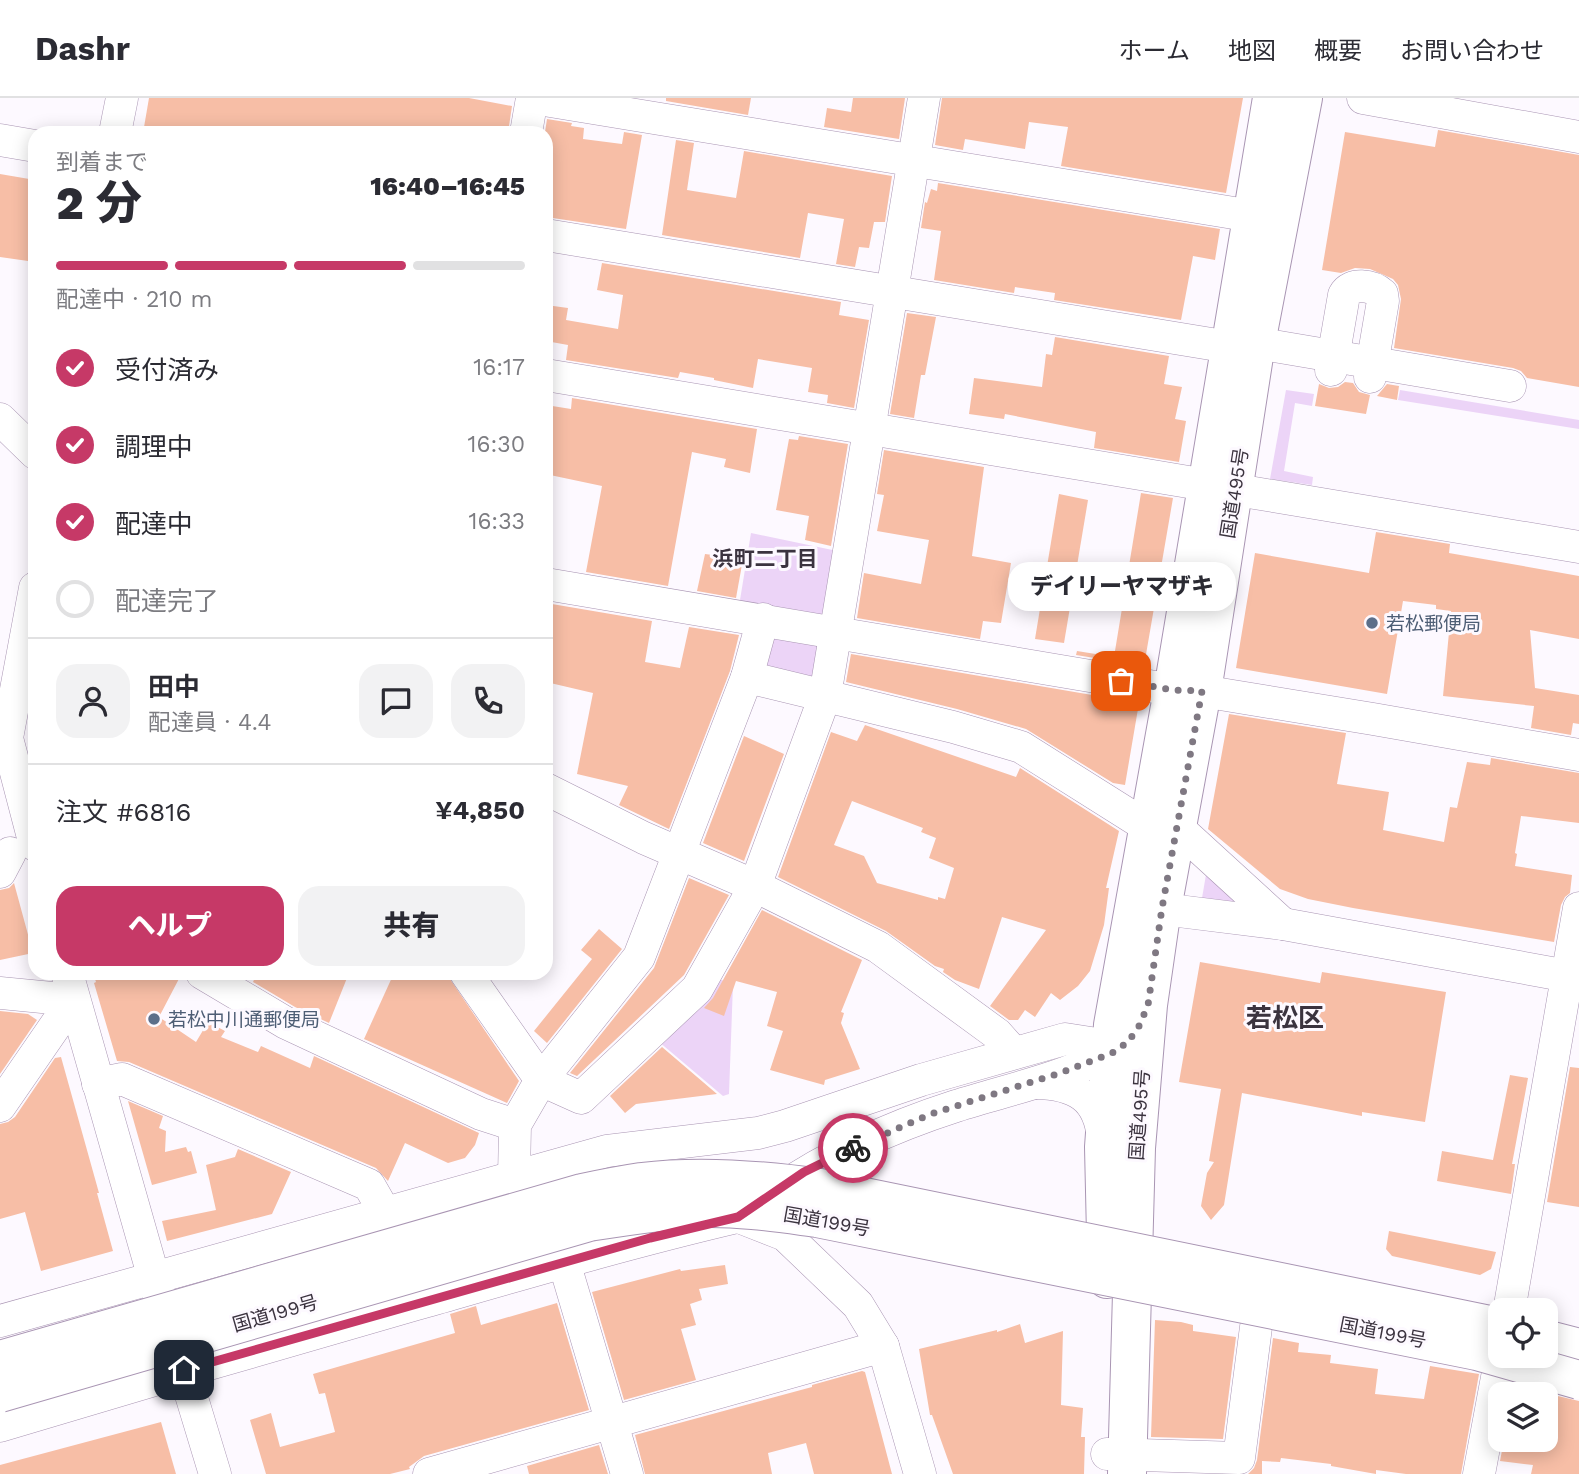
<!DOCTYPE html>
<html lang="ja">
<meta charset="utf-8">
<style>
:root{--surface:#fff;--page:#f2f2f3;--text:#2b2b33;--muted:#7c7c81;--line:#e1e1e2;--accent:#c63967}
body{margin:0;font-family:"Work Sans","Noto Sans JP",sans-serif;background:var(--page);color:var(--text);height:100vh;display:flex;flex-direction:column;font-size:26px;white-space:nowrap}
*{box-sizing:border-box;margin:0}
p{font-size:23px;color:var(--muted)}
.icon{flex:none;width:38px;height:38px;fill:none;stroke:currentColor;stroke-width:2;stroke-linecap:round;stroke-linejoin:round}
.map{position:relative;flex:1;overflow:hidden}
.side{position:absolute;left:28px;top:28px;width:525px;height:854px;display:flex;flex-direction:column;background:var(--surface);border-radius:21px;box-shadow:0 4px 18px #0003}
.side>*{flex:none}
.fabs{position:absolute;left:1488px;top:1200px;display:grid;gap:14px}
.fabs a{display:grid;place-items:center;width:70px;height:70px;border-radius:14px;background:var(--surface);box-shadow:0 4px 18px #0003;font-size:35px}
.pin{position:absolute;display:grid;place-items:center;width:60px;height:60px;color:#fff;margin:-30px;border-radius:14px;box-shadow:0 4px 10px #0006}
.courier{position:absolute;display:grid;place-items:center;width:70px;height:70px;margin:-35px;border:5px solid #c63967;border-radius:50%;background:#fff;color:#222;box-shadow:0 2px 9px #0007}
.bubble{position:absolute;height:49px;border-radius:21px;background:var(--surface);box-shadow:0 4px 18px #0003;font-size:23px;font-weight:800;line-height:49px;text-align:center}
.headline em{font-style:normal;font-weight:800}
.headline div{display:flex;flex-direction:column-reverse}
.headline{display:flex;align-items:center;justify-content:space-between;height:119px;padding:0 28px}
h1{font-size:46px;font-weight:800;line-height:52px}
.bar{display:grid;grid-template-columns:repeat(4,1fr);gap:10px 7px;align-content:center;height:84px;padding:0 28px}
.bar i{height:9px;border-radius:5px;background:var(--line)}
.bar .selected{background:var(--accent)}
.bar p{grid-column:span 4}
.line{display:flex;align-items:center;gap:18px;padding:0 28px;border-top:2px solid var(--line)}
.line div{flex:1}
.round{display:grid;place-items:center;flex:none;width:74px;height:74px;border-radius:21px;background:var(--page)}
ol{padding:0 28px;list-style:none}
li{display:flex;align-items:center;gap:21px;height:77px}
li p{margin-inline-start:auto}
li .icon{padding:7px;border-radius:50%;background:var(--accent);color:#fff;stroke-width:4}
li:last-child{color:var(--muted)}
li i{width:38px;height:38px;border:4px solid var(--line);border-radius:50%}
.action{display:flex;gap:14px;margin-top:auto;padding:14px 28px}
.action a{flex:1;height:80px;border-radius:21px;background:var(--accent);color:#fff;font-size:28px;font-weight:800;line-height:80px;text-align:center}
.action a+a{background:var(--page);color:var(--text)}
header{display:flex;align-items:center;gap:42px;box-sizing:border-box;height:98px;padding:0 35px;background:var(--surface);border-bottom:2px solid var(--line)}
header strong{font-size:33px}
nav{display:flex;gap:38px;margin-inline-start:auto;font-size:24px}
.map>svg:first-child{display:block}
.green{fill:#ecd4f7}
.building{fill:#f7bea6;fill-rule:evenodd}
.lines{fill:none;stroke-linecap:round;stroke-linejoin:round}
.minor-casing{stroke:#a995b3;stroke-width:33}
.highway-casing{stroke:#a995b3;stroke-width:40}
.minor{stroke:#fff;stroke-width:32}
.highway{stroke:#fff;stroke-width:38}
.highway-bridge-casing{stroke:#a995b3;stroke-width:40;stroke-linecap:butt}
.highway-bridge{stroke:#fff;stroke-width:38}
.done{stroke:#7f7882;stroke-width:7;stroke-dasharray:0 12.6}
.route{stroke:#c63967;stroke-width:9}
.service-dot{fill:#5c6f8a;stroke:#fdf9ff;stroke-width:2.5}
.labels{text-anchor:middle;stroke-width:6;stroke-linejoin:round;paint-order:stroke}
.street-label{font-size:19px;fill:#3b333f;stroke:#fdf9ff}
.service-label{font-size:19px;fill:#4e5e75;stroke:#fdf9ff;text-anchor:start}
.neighbourhood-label{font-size:21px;font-weight:bold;fill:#3b333f;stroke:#fdf9ff}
.district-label{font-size:26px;font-weight:bold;fill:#3b333f;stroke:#fdf9ff}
</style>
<header>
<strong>Dashr</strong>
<nav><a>ホーム</a><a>地図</a><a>概要</a><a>お問い合わせ</a></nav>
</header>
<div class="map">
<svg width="1579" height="1376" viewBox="0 0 1579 1376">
<rect width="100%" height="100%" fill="#fdf9ff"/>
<g class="green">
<path d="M1286,292L1314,296L1312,308L1295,305L1284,373L1313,379L1312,387L1270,381Z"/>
<path d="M1400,292L1579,322V331L1398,302Z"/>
<path d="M751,435L842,454L830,523L739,508Z"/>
<path d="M770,532L827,542L818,589L758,572Z"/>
<path d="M1207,771L1235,803L1230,806L1202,800Z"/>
<path d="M713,879L733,886L729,996L723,998L658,943Z"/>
</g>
<g class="building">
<path d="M149,0H469L512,8L508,35H143Z"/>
<path d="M666,0H751L748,17L666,3Z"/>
<path d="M853,0H905L899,41L824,29L827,10L851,14Z"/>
<path d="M942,0H1243L1226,95L1061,68L1068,29L1029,24L1025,51L965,41L963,52L935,47Z"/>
<path d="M547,21L572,25L571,28L584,30L583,41L622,46L624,34L642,37L626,131L546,119L545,34Z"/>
<path d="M1438,32L1579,57V289L1527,280L1521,273L1513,270L1394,250L1401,201L1398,187L1393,181L1370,171L1355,170L1341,175L1322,172L1345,34L1435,49Z"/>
<path d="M676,42L694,45L687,92L736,100L744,53L892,78L885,124H874L869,150L859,149L855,169L836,166L844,121L808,115L800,160L662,137Z"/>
<path d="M0,76L35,82V164L0,159Z"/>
<path d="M938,85L1220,131L1215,162L1193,158L1181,222L1054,202L1055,195L1015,189L1014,195L934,182L941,133L921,130L925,104L927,105L931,91L937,93Z"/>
<path d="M602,165L841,204L839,217L869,222L854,310L827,305L828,297L808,294L812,270L758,261L753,290L714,282V280L680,274L678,280L566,262L568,247L546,243V207L568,210L566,222L618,231L623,197L597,192Z"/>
<path d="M907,215L936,219L925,277H921L914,320L890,316Z"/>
<path d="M1055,239L1169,258L1164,286L1182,289L1175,321L1186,323L1179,364L1094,350L1096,334L1005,316L1004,321L969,316L974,280L1042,289L1046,256L1052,257Z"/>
<path d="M1345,284L1353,285L1359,294L1370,297L1366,316L1315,308L1319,286L1329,290L1338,289Z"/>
<path d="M1387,286L1399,288L1397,302L1377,298Z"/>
<path d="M572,300L757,331L750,375L724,369L726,361L692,354L668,488L586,474L602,388L550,377L551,372H546V307L571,311Z"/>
<path d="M799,338L848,346L831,448L805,442L809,418L776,412L789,341L798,342Z"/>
<path d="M884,352L984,369L972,458L1011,465L1001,525L983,523L980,541L857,520L864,475L921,486L929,442L877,433L884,397L877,396Z"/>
<path d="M1141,395L1173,400L1144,568L1076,557L1077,553L1114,559Z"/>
<path d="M1059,396L1088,402L1064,545L1035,541Z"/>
<path d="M1376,434L1450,446L1449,455L1579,478V541L1530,532L1535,590L1579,597V626L1573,625L1571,637L1531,630L1534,608L1443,598L1451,513L1436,511V507L1403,503L1387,596L1236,570L1255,455L1369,475Z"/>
<path d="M705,456L743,461L736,500L697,493Z"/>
<path d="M546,505L652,523L645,564L680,570L689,529L739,537L730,573L669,731L619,707L628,688L577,676L593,595L546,584Z"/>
<path d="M851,556L1139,605L1125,687L1113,685L1026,631L957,611L846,584Z"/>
<path d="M1229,616L1346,635L1337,686L1389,694L1383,732L1444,744L1450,709L1457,710L1467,664L1490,667L1491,660L1579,675V725L1521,718L1515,755L1517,756L1515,768L1572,777L1570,795L1565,799L1561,807L1554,844L1353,810L1308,801L1280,791L1208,731Z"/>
<path d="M865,627L1016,679L1020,670L1119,733L1106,790H1109L1104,827L1090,873L1078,888L1060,902L1051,895L1035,919L1025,912L1018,922H1009L990,908L1046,832L1002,819L979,891L955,882L943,874L944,871L935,868L886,833L778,779L831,634L857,643ZM852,703L923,730L921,734L936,740L929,760L954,770L945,801L938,799V802L877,785L864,758L834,747Z"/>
<path d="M744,638L784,656L744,763L703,745Z"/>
<path d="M689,780L729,797L684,877L577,978L570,975L654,870Z"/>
<path d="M14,785L33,855L0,862V792L9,790Z"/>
<path d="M762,812L862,862L841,914L844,915L841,925L860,971L825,982L824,987L770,972L783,933L767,928L777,894L736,883L724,918L704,910L713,900Z"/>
<path d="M599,831L622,851L547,945L534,933L592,861L581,852Z"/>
<path d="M1200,864L1320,885L1322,874L1446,894L1425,1024L1362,1014V1018L1242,995L1224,1107L1211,1122L1201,1108L1207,1075L1214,1064L1209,1063L1221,991L1179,984Z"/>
<path d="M93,875H182L159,919L196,944L208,924L225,933L221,939L258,954L261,948L310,970L314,958L479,1035L475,1047L465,1060L448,1065L405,1045L388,1083L376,1070L129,964L117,963L94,885L96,884Z"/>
<path d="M257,875H349L329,925L295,909L253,884Z"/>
<path d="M394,875H446L519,983L507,1005L364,941Z"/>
<path d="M0,913L28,916L37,922L0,976Z"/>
<path d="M662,949L717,996L636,1006L625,1015L610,998Z"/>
<path d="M61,959L99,1095H97L113,1153L41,1173L25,1114L0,1121V1026L8,1024L15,1019L55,960Z"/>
<path d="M1570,969L1579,970V1109L1547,1104Z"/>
<path d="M1510,977L1528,980L1512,1066H1515L1511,1096L1437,1083L1442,1053L1493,1062Z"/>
<path d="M128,1003L163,1018L159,1030L166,1033L165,1054L186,1049L188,1054L191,1053L197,1075L152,1087Z"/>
<path d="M238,1051L291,1074L272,1116L167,1143L162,1123L216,1112L206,1067L235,1059Z"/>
<path d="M1389,1133L1496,1154L1491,1171L1480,1177L1392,1158L1386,1151Z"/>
<path d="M725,1167L728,1186L699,1191L702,1202L690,1206L696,1227L681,1231L696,1282L624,1302L592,1194L680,1171L681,1173Z"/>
<path d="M557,1205L589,1312L424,1358L409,1369L410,1371L390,1376H266L250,1322L271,1315L280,1349L335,1334L325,1295L319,1296L313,1276L455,1235L450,1216L476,1208L481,1227Z"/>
<path d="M1155,1222L1181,1224L1193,1227V1233L1236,1239L1223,1341L1151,1339Z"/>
<path d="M1020,1226L1025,1245L1063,1233L1061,1307L1083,1310L1081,1339H1085L1084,1376H953L932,1317H930L919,1251L997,1232V1234Z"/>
<path d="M1273,1240L1299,1245L1298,1254L1331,1257L1330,1265L1378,1271L1375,1296L1424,1301L1430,1268L1479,1276L1461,1376H1406L1376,1372V1376L1331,1368V1366L1281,1360L1280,1364L1262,1363V1376H1248L1254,1370L1257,1362Z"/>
<path d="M862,1273L865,1274L892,1376H814L806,1345L768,1355L772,1376H645L635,1337L812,1289V1287Z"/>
<path d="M1545,1295L1579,1303V1376H1531L1533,1367L1500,1363L1504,1342H1545Z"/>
<path d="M161,1324L176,1376H0V1367Z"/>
<path d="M599,1347L608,1376H529L527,1368Z"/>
</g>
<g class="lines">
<defs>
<g id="minor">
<path d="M532,0L1252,118"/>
<path d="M1363,0L1579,39"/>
<path d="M115,35L122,0"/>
<path d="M526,35L532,0"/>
<path d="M0,42L35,48"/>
<path d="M546,137L1254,253"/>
<path d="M1256,245L1510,288"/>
<path d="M1331,272L1344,197C1351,184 1372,187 1382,196L1383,203L1370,279"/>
<path d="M546,277L1579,449"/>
<path d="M0,321L35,355"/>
<path d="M546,486L1173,592L1202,593L1373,621L1579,657"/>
<path d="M35,490L7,640L35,747"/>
<path d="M747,579L953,629L1021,649L1148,729"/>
<path d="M546,691L644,740L755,788L878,849L997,936L1014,955"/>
<path d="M1178,730L1283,826"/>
<path d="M0,774L10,755"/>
<path d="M1138,808L1283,826L1579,880"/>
<path d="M67,875L159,1198"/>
<path d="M202,875L286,925L481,1016L515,1027"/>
<path d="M466,875L541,982L581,1000L697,891L755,788L825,598L924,0"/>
<path d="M0,895L73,902L0,1008"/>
<path d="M1036,985C1076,986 1099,999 1103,1040"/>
<path d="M98,986L122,981L369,1087L385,1115"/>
<path d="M514,1080L515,1027L541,982L639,859L747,579L763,521"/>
<path d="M777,1093C831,1056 894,1028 956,1008C1012,990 1078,978 1127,944"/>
<path d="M739,1119L785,1137L858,1207L883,1248L920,1376"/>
<path d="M564,1164L627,1376"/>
<path d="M1509,1213L1579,810"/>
<path d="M0,1223L607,1053L758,1035L785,1028L921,982L1065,941L1097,946L1119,962"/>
<path d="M178,1254L215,1376"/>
<path d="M0,1328C139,1286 277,1246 417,1206C522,1176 627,1145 733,1120"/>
<path d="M1107,1356L1239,1360L1256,1229"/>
<path d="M429,1376L883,1248"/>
<path d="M1479,1376L1501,1258"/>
</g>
<g id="highway">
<path d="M1107,1181L1104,1049L1113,927L1173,592L1272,0"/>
<path d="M1545,1241L1579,1250"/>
<path d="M1127,1376L1136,1050L1148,907L1162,810L1202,593L1256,245L1303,0"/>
</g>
</defs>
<use href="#minor" class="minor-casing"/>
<use href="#highway" class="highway-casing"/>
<use href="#minor" class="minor"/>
<use href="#highway" class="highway"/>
<defs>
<g id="highway-bridge">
<path d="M0,1262L582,1095C601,1091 621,1087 641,1084C701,1077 761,1082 821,1090L1500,1229"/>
<path d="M0,1295L589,1124C627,1118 664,1112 702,1110C741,1109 779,1115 817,1120L1477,1253L1579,1282"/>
</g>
</defs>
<use href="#highway-bridge" class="highway-bridge-casing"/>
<use href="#highway-bridge" class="highway-bridge"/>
</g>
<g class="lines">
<path class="done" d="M853,1050L931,1016L1060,975L1112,955L1128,944L1139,928L1148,907L1162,810L1202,593L1173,592L1121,583"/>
<path class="route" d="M184,1272L650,1140L738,1119L804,1074L853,1050"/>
</g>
<g class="service-dot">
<circle cx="1372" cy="525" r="7"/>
<circle cx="154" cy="921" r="7"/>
</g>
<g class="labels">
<g class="street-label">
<text transform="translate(1234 395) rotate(-81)" y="7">国道495号</text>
<text transform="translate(1139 1017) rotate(-86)" y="7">国道495号</text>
<text transform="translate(827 1123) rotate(10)" y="7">国道199号</text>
<text transform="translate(275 1215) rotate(-16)" y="7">国道199号</text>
<text transform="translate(1383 1234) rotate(11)" y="7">国道199号</text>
</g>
<g class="service-label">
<text x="1386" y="532">若松郵便局</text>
<text x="168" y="928">若松中川通郵便局</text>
</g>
<g class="neighbourhood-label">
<text x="765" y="468">浜町二丁目</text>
</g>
<g class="district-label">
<text x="1285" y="929">若松区</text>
</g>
</g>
</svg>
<div class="fabs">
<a><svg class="icon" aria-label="locate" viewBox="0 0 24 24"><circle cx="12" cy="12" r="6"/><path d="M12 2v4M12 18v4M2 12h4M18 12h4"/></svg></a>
<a><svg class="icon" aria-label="layers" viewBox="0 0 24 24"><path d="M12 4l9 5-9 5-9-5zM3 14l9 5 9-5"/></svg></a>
</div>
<div class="pin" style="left:1121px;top:583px;background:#ea580c"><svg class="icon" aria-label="bag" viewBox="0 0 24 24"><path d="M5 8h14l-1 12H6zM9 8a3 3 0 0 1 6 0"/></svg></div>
<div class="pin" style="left:184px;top:1272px;background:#1f2937"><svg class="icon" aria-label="home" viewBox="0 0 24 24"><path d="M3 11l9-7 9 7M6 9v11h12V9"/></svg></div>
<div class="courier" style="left:853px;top:1050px"><svg class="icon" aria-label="bike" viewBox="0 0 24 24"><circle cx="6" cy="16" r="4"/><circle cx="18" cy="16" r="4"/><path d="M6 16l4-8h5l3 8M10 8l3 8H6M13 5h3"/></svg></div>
<div class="bubble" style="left:1008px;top:464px;width:228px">デイリーヤマザキ</div>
<section class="side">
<div class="headline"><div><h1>2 分</h1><p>到着まで</p></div><em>16:40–16:45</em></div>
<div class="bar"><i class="selected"></i><i class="selected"></i><i class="selected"></i><i></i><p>配達中 · 210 m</p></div>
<ol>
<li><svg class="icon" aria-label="check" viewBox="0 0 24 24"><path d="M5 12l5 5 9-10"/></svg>受付済み<p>16:17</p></li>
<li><svg class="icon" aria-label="check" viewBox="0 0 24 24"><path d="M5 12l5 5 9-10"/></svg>調理中<p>16:30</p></li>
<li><svg class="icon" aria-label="check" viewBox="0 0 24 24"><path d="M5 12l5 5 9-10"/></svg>配達中<p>16:33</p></li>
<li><i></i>配達完了</li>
</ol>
<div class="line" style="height:126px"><a class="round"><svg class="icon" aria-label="person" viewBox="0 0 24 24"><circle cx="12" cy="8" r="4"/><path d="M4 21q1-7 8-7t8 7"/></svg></a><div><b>田中</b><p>配達員 · 4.4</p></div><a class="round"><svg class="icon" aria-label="chat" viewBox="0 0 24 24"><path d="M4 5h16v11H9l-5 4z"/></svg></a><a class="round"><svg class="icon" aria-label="phone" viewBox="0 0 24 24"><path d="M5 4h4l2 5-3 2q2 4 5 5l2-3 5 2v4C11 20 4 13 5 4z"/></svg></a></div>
<div class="line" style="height:91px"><div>注文 #6816</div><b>¥4,850</b></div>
<div class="action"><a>ヘルプ</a><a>共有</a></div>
</section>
</div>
